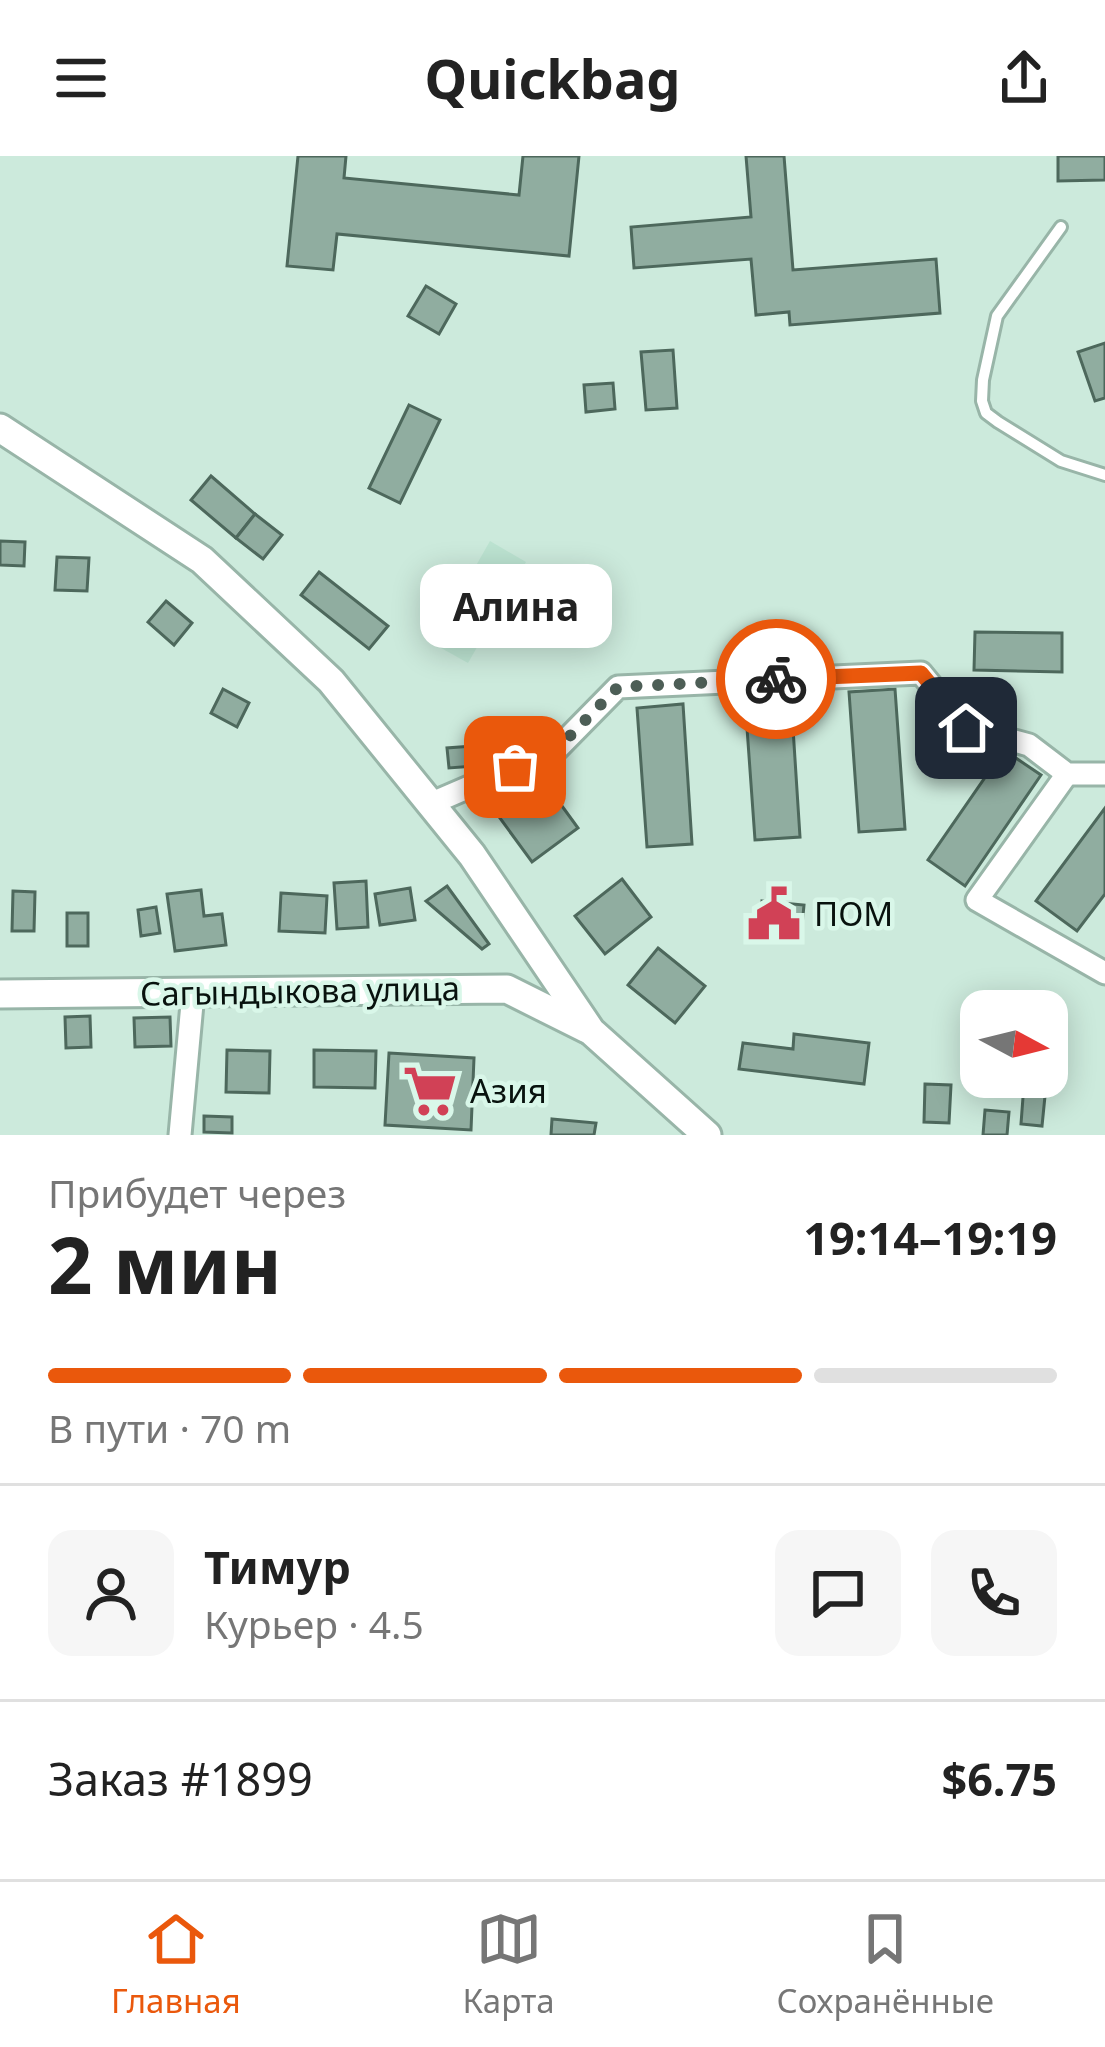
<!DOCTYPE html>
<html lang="ru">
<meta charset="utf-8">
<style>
:root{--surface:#fff;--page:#f6f6f6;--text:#222;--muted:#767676;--line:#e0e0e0;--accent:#ea580c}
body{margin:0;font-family:"Noto Sans",sans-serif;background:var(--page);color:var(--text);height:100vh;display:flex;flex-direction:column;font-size:45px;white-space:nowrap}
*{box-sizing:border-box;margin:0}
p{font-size:39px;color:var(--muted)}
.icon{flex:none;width:66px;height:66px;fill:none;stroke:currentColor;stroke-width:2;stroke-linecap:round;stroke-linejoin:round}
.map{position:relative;height:979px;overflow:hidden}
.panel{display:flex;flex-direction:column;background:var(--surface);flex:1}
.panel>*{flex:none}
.needle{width:78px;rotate:97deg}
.fabs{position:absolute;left:960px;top:834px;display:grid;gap:24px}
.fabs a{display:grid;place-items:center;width:108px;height:108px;border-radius:24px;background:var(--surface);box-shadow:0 6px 30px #0003;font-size:60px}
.pin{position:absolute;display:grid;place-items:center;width:102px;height:102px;color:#fff;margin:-51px;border-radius:24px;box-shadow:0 6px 18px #0006}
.courier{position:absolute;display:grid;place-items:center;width:120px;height:120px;margin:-60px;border:9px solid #ea580c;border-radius:50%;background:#fff;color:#222;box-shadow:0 3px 15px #0007}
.bubble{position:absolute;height:84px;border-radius:24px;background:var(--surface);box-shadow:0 6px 30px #0003;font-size:39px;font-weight:700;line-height:84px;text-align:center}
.summary em{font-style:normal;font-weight:700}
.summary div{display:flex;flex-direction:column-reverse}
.summary{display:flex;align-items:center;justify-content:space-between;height:204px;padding:0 48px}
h1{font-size:78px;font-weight:700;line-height:90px}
.bar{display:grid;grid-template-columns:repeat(4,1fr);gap:18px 12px;align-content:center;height:144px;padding:0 48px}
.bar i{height:15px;border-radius:9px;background:var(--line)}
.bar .active{background:var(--accent)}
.bar p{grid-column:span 4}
.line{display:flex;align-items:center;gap:30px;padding:0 48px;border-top:3px solid var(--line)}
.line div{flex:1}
.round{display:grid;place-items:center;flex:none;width:126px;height:126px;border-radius:24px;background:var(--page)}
header{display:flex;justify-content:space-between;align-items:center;height:156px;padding:0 48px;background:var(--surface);font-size:54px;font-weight:700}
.dock{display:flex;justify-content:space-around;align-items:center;height:168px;border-top:3px solid var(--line);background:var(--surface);font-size:33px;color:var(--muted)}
.dock a{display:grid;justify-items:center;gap:6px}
.dock .active{color:var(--accent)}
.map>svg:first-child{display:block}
.built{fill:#bce3d1}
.building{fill:#90ada0;stroke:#4d685c;stroke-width:3}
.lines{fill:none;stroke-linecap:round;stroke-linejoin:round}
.lane-casing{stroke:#98b5a8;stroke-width:16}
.street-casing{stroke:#98b5a8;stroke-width:27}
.secondary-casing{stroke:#98b5a8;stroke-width:33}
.lane{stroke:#fff;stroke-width:10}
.street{stroke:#fff;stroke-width:21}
.secondary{stroke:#fff;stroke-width:27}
.done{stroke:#4d5e56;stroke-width:12;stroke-dasharray:0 21.6}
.route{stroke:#ea580c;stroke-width:15}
.labels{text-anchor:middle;stroke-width:9;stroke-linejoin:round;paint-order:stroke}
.poi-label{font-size:33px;fill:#08120e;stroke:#d9f7e9;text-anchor:start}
.street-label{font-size:33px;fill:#08120e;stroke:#d9f7e9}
</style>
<header><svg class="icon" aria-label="menu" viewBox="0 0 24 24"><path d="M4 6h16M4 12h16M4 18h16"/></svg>Quickbag<svg class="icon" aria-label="share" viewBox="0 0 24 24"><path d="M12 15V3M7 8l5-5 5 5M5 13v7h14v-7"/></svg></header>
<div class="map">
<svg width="1105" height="979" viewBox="0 0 1105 979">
<rect width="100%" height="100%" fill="#cceadc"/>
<path class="built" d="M490,385L526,406L468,507L432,487Z"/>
<g class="building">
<path d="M298,0H346L344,22L519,39L523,0H579L569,100L337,78L333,114L287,110Z"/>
<path d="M746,0H784L793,114L936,103L940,157L790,169L789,156L756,159L751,103L634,112L631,71L751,61Z"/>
<path d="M1058,0H1105V24L1058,25Z"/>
<path d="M426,130L456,148L439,178L408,160Z"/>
<path d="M1105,187V242L1095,245L1078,196Z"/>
<path d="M673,194L677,252L646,254L641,196Z"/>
<path d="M613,227L615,253L586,256L584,229Z"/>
<path d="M409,249L440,264L400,347L369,332Z"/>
<path d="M211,320L255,358L236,382L191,344Z"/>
<path d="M255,358L282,379L263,403L236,382Z"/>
<path d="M0,385L25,386L24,410L0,409Z"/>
<path d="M57,401L89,402L87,435L55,434Z"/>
<path d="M319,416L388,470L369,493L301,439Z"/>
<path d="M166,445L192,467L174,489L148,466Z"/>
<path d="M975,476L1062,477V516L974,514Z"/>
<path d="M223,533L249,547L237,571L211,557Z"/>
<path d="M895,533L905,673L859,676L849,536Z"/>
<path d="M791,541L800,681L755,684L745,544Z"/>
<path d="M683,548L692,688L647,691L637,552Z"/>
<path d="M486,589L487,609L449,612L447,592Z"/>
<path d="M1004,594L1041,619L965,730L928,704Z"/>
<path d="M543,624L578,672L532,706L497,658Z"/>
<path d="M1105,652V738L1077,775L1036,745Z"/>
<path d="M622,723L651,761L605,798L575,760Z"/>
<path d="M366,725L368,771L337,773L334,727Z"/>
<path d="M447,730L489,788L482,793L426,745Z"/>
<path d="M410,732L415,764L380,769L375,738Z"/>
<path d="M201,734L204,760L222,758L226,789L175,795L167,738Z"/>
<path d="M13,735L35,736L34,775H12Z"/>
<path d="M281,737L327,740L325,777L279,775Z"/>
<path d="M762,745L804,749L802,770L761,767Z"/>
<path d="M156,751L160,777L141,780L138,754Z"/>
<rect x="67" y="757" width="21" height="33"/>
<path d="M658,792L705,830L675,867L628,829Z"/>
<path d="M90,860L91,891L66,892L65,861Z"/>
<path d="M170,861L171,890L135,891L134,862Z"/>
<path d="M794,878L869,887L864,928L739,913L743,887L793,893Z"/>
<path d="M227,894L270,895L269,937L226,936Z"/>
<path d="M314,894L376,895L375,932L314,931Z"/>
<path d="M389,897L474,902L471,974L385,969Z"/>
<path d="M925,928L951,929L949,967L924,966Z"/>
<path d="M1024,928L1046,930L1042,970L1021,968Z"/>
<path d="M985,954L1009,956L1007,979H983Z"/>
<path d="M204,960L232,961V977L204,976Z"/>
<path d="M552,963L596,967L594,979H551Z"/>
</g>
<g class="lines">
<defs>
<path id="lane" d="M1061,71L997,160L983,224L982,245L986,257L998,266L1061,305L1105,319"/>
<g id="street">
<path d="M1067,618L977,744L1105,817"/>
<path d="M430,648L557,593L618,531L921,517L966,572L1029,589L1067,618H1105"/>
<path d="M180,979L193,837"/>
</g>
<g id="secondary">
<path d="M0,272L202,404L331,525L472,699L591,875L707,979"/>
<path d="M0,838L507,833L587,873"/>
</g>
</defs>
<use href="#lane" class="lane-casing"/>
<use href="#street" class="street-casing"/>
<use href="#secondary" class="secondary-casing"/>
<use href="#lane" class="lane"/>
<use href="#street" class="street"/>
<use href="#secondary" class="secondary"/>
</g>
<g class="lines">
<path class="done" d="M515,611L557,593L618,531L776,523"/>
<path class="route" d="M776,523L921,517L966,572"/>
</g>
<defs>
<symbol id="civic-bare" viewBox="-9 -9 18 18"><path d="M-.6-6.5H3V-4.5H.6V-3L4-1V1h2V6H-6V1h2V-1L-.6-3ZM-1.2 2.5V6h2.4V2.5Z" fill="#d14156" stroke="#d9f7e9" stroke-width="2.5" paint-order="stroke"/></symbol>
<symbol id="supermarket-bare" viewBox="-9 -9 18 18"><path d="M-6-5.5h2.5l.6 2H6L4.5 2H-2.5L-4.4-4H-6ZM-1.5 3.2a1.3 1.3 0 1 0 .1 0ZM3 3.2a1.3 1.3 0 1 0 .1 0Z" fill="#d14156" stroke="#d9f7e9" stroke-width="2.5" paint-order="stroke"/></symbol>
</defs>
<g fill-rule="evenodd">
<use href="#civic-bare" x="736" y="720" width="76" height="76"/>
<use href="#supermarket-bare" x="392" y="897" width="76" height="76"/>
</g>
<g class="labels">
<g class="poi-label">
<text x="814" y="770">ПОМ</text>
<text x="470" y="947">Азия</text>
</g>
<g class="street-label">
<text transform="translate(300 835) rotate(-1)" y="12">Сагындыкова улица</text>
</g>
</g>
</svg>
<div class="fabs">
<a><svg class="needle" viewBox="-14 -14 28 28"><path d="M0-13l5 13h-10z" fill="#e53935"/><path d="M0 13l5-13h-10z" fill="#767676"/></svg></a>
</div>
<div class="pin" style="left:515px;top:611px;background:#ea580c"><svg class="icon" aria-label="bag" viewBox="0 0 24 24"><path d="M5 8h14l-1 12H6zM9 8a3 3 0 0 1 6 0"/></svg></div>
<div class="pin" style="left:966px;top:572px;background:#1f2937"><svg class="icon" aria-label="home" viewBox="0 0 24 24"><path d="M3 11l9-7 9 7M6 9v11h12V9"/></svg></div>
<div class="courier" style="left:776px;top:523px"><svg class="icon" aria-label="bike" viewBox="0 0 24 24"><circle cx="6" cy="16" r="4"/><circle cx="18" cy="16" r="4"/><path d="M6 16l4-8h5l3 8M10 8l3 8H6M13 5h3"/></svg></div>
<div class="bubble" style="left:420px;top:408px;width:192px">Алина</div>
</div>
<section class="panel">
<div class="summary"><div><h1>2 мин</h1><p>Прибудет через</p></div><em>19:14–19:19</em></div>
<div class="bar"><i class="active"></i><i class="active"></i><i class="active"></i><i></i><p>В пути · 70 m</p></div>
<div class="line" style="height:216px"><a class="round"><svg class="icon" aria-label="person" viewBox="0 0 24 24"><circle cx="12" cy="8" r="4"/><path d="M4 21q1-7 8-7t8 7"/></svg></a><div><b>Тимур</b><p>Курьер · 4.5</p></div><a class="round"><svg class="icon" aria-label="chat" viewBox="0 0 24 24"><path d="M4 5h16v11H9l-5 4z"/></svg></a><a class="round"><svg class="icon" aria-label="phone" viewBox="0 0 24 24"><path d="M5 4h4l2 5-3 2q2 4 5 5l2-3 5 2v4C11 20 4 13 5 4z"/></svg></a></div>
<div class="line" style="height:156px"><div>Заказ #1899</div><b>$6.75</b></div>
</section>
<nav class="dock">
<a class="active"><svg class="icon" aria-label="home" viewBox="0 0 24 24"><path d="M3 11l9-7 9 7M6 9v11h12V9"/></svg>Главная</a>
<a><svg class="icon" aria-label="map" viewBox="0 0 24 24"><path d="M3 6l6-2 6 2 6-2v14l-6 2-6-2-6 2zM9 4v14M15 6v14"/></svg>Карта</a>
<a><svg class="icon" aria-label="saved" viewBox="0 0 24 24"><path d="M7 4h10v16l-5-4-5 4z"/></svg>Сохранённые</a>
</nav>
